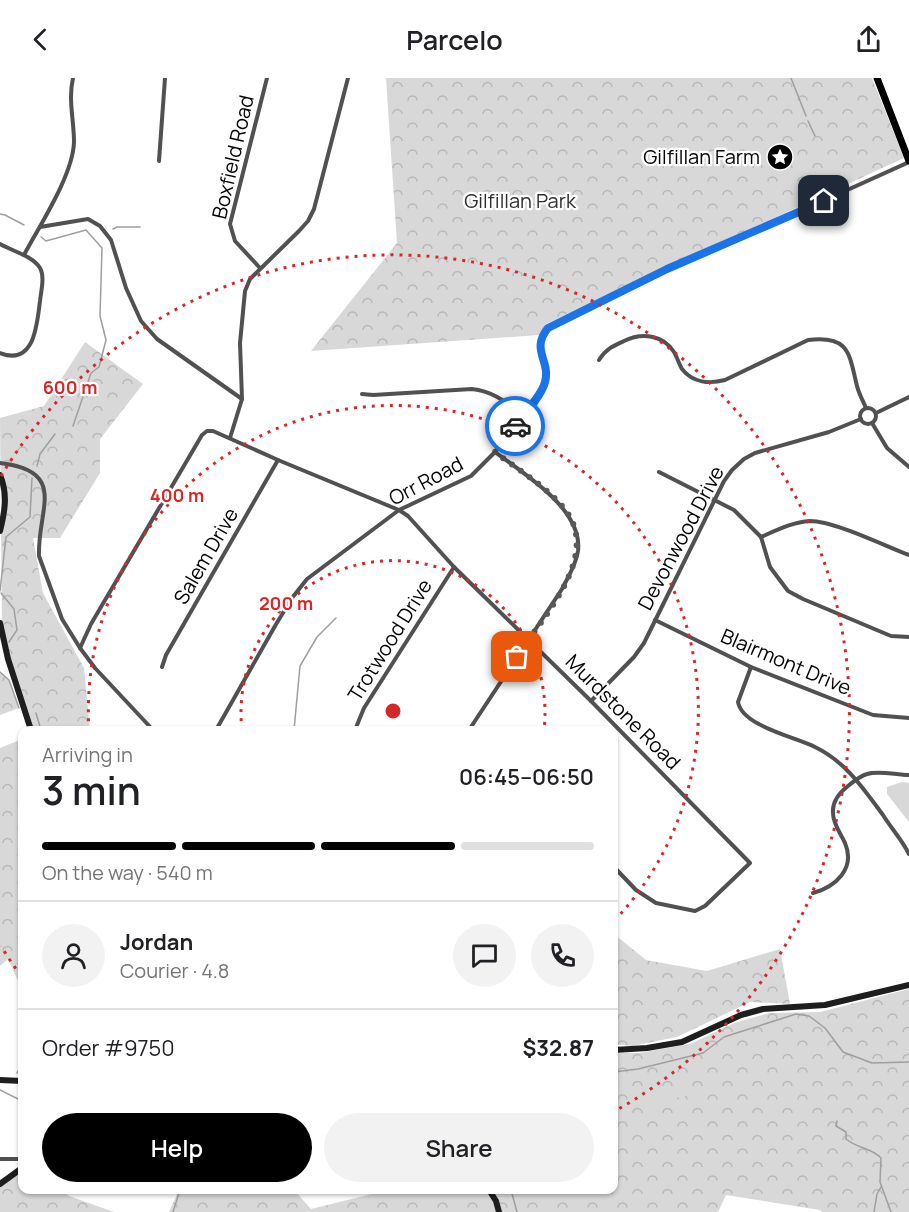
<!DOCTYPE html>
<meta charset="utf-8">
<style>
:root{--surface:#fff;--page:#f2f2f2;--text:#202124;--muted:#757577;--line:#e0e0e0;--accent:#000}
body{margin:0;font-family:Manrope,sans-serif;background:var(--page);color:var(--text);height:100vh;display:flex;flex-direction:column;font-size:22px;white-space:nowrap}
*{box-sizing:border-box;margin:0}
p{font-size:20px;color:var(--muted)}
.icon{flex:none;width:33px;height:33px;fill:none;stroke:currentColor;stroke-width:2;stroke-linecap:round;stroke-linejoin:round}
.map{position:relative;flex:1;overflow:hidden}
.drawer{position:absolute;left:18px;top:648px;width:600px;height:468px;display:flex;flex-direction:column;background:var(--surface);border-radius:12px;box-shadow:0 2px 4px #0004}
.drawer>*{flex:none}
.pin{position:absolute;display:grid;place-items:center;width:51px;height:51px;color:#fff;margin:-26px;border-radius:12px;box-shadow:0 3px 9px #0006}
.courier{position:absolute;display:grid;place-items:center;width:60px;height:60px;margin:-30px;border:4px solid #1a73e8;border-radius:50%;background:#fff;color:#222;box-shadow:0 2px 8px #0007}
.overview em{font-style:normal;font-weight:600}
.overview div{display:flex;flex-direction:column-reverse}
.overview{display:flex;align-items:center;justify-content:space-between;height:102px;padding:0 24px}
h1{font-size:39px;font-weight:600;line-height:45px}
.bar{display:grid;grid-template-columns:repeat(4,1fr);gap:9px 6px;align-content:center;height:72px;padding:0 24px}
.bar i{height:8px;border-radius:4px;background:var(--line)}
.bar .current{background:var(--accent)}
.bar p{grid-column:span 4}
.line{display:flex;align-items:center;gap:15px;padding:0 24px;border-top:2px solid var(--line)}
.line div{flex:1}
.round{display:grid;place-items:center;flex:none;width:63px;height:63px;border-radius:32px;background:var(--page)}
.cta{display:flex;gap:12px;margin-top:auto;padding:12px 24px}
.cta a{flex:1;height:69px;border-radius:36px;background:var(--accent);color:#fff;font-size:24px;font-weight:600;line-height:69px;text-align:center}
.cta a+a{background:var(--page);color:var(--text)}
header{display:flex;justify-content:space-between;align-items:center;height:78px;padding:0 24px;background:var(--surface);font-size:27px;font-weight:600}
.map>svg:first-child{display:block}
.forest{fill:url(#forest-crowns)}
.garden{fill:#d8d8d8}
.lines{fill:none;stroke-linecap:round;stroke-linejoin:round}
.stream{stroke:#9f9f9f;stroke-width:1.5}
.street{stroke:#515151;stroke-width:4}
.secondary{stroke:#1e1e1e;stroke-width:6}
.primary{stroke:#000;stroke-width:7}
.done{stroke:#595959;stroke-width:6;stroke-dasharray:0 10.8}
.route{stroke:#1a73e8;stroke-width:8}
.ring{fill:none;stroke:#d62828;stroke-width:3;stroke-dasharray:3 6}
.labels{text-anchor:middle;stroke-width:4.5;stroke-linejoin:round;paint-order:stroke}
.street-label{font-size:20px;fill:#000;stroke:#fff}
.poi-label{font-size:20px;fill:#000;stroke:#fff;text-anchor:end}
.park-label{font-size:20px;fill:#2f2f2f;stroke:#fff}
.centre{fill:#d62828;stroke:#fff;stroke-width:3}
.ring-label{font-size:18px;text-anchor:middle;font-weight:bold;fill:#d62828;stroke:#fff;stroke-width:4.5;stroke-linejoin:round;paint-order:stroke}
</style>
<header><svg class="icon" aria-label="back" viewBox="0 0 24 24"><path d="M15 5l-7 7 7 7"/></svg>Parcelo<svg class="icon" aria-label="share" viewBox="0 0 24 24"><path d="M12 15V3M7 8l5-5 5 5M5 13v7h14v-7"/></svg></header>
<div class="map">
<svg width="909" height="1134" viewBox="0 0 909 1134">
<defs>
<pattern id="forest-crowns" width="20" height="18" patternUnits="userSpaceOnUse" patternTransform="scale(1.5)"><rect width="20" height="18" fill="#d8d8d8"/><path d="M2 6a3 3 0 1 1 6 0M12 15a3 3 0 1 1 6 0" fill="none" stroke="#b8b8b8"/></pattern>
</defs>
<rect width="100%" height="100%" fill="#fff"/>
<g class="forest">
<path d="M386,0H872L904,80L546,246L539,257L311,273L397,165Z"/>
<path d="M85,264L143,306L100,361V395L60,460H33L43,515L84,590L90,652H32L2,553L0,340L44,328Z"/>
<path d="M0,594L9,602L19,630L0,637Z"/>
<path d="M22,661V912L8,881L0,888V670Z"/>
<path d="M614,856L646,882L707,893L780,871L790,926L750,924L677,959L632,968L614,966Z"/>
<path d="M909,911V1134H822L820,1132L726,1117L718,1134H169L179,1112H294L311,1131L388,1112H614V975H639L690,966L734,945L769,935L820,934Z"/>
<path d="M22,1092V1112H61L69,1118L114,1134H0V1102Z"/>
</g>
<g class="garden">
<path d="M902,704L909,705V744L887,716V709Z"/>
<path d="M690,997L692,1005L675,1009L673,1002Z"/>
<path d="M660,1002L662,1009L645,1014L643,1006Z"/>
<path d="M693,1008L695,1015L678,1020L676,1012Z"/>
<path d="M663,1013L666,1020L648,1025L646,1018Z"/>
</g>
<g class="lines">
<g class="stream">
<path d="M791,0L806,38"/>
<path d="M808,43L815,58"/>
<path d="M0,136L5,137L24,147"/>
<path d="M113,151L117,149H140"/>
<path d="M41,159L46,163L86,152L102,170L100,238L106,262L99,289L91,295L73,348"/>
<path d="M37,388L40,376L55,356"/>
<path d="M0,513L6,459L30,439L32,400"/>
<path d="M1,515L14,531L17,552L9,564"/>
<path d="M0,594L9,602L19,630"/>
<path d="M36,635L41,652"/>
<path d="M294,652L300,588L317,559L336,540"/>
<path d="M614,994L638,991L703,975L724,959L796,936L809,938L825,950L843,974L872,985L909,984"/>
<path d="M17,995L22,987"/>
<path d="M0,1012L22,1023"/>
<path d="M837,1043L836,1048L846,1054V1061C858,1071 870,1069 881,1080L880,1104L891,1134"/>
<path d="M511,1112L517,1134"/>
<path d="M173,1134L180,1112"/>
<path d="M874,1134L877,1116L881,1109"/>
</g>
<g class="street">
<path d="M159,83L165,0"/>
<path d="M40,149L88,141L100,148L111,162L126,210L141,243L157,261L242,321"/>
<path d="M0,166C12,173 33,178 40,190C45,199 41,213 40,223C37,245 35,289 0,275"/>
<path d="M24,177C40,147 73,97 74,64C74,42 68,22 73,0"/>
<path d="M260,190L235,163L230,146L267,0"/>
<path d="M599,282C606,271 613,268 624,263C642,254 663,257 674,274C677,279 679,286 682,291C693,305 710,306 725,302L808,262C850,257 849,276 857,308C859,316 863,323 866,330"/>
<path d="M362,316L373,317L472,311C493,313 507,325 523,337"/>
<circle cx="868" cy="338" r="8"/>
<path d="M876,335L909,319"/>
<path d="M872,345L887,370L909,389"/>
<path d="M230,360L242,321L240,265L245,213L250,201L299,153L308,143L314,131L348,0"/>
<path d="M0,385C69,393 37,432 39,478L62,541L80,570L95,590L153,652"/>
<path d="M659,394L734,432L761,459"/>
<path d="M909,477C885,468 834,443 810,443C793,444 777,452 761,459L770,489L788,513L803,521L891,558L909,559"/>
<path d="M655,542L751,589L873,637L909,640"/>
<path d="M80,570L91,546L202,357L207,353H213L278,382L399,432L408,438L454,489L591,623L750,785L705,828L695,833L656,825L636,812L614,789"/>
<path d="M162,589L166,577L278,382"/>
<path d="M751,589L738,624C742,648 795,659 815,669C846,684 863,710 883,737C891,750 902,762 909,776"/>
<path d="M591,623L634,579L644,565L724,403L732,392L744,381L755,375L829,354L861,341"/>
<path d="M216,652L275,548L292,520L307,501L399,432L471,398L495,374L546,304C546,284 534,268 548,250L669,191L739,161L909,84"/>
<path d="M355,652L364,630L454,489"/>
<path d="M469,652L562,511C568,499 576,487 578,473C583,431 524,396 495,374"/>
<path d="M813,815C835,809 856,791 845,765C841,756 833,746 833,735C832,723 839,715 848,708C854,703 860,698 867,696C879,692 896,697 909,697"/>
<path d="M0,1081H22"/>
</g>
<g class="secondary">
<path d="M0,397C8,416 5,433 0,453"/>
<path d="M0,545L8,581L31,652"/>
<path d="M614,972L647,970L682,964L741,937L763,931L825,927L909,907"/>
<path d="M0,1002L22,1003"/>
<path d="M0,1106L22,1090"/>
<path d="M489,1112L496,1123L499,1134"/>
</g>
<path class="primary" d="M877,0L909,83"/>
</g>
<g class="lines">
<path class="done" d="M515,348L495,374C518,392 548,409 566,433C601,480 541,540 517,579"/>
<path class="route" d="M515,348C524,337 542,317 545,304C551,283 530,272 548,250L667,191L824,123"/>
</g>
<g class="ring">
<path d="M242 652A152 152 0 1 1 544 652"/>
<path d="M89 652A305 305 0 1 1 614 843"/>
<path d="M21 898A457 457 0 0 1 1 868M1 398A457 457 0 1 1 615 1033"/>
</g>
<defs>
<symbol id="sight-disc" viewBox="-11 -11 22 22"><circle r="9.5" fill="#000" stroke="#fff"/><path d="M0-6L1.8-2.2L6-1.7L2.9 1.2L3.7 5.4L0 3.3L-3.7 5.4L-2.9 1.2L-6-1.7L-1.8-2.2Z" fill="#fff"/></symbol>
</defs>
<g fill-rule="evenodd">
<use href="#sight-disc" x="765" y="64" width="30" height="30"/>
</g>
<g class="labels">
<g class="street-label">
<text transform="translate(233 79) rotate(-77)" y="7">Boxfield Road</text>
<text transform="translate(426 403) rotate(-28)" y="7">Orr Road</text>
<text transform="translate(681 460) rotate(-62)" y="7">Devonwood Drive</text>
<text transform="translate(206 478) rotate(-60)" y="7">Salem Drive</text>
<text transform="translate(390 562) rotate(-58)" y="7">Trotwood Drive</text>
<text transform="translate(786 584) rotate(23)" y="7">Blairmont Drive</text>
<text transform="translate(623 634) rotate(45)" y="7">Murdstone Road</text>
</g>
<g class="poi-label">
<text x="760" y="86">Gilfillan Farm</text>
</g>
<g class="park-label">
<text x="520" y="130">Gilfillan Park</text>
</g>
</g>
<circle cx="393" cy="633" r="9" class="centre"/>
<g class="ring-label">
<text x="70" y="316">600 m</text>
<text x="177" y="424">400 m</text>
<text x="286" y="532">200 m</text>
</g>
</svg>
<div class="pin" style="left:517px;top:579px;background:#ea580c"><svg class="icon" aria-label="bag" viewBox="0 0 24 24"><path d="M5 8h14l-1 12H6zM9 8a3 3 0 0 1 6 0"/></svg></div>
<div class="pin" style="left:824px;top:123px;background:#1f2937"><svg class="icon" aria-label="home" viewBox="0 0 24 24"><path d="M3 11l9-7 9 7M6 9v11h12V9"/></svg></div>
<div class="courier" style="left:515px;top:348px"><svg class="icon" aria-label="car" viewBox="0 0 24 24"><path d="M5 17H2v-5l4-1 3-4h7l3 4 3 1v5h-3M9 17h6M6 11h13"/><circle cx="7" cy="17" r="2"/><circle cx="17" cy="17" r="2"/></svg></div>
<section class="drawer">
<div class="overview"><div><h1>3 min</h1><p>Arriving in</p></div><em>06:45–06:50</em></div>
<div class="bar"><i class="current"></i><i class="current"></i><i class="current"></i><i></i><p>On the way · 540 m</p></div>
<div class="line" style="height:108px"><a class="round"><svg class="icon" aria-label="person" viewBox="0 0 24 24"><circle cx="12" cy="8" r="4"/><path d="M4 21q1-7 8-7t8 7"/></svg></a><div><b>Jordan</b><p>Courier · 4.8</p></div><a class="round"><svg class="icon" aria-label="chat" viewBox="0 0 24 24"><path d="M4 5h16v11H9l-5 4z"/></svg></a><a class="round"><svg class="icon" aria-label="phone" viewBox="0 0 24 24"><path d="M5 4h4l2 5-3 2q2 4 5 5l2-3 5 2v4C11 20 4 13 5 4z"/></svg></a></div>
<div class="line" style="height:78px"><div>Order #9750</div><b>$32.87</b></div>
<div class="cta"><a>Help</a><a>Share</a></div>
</section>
</div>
